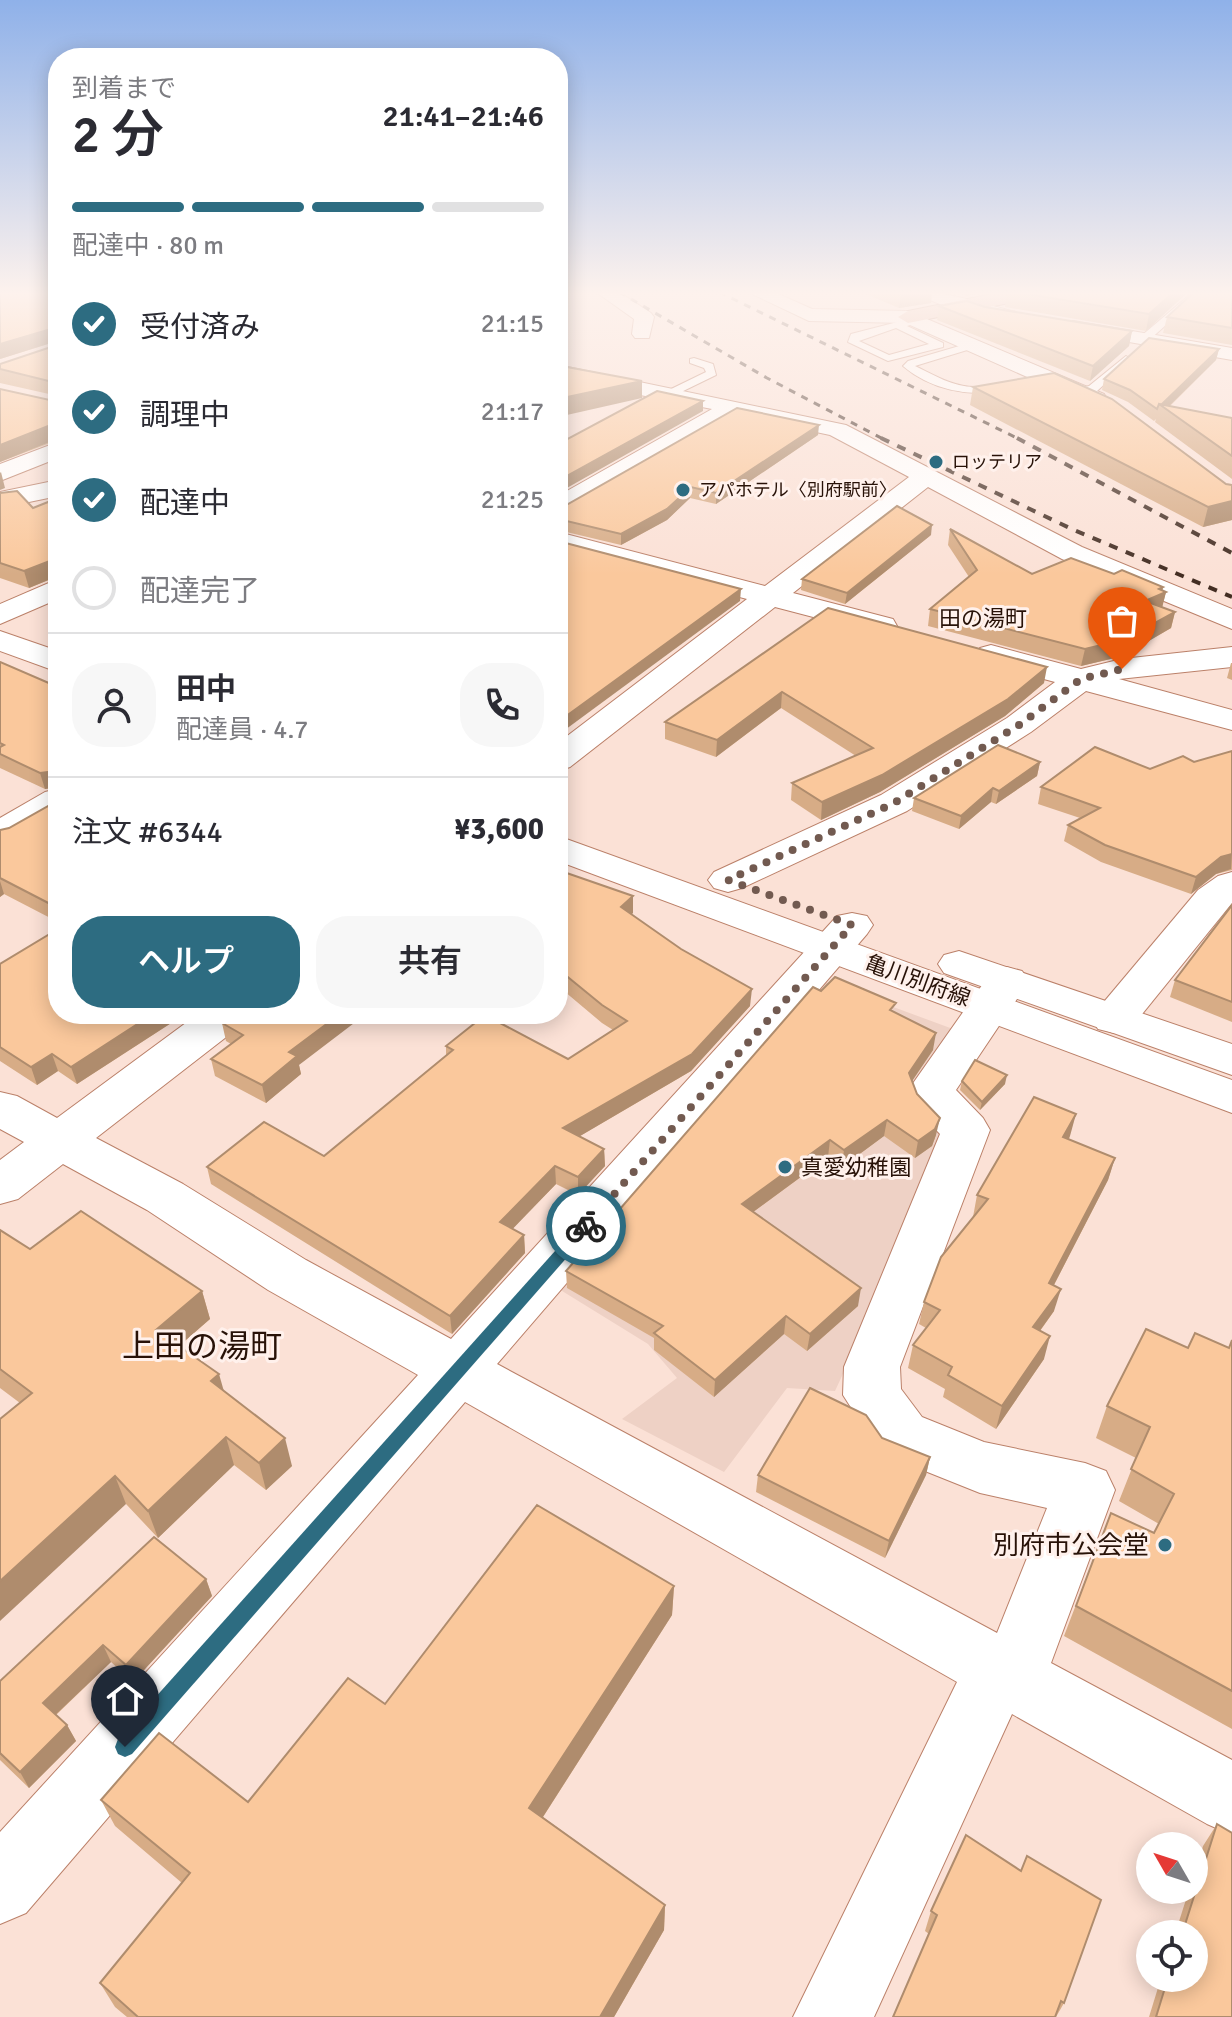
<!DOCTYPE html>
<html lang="ja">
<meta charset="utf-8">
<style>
:root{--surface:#fff;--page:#f7f7f7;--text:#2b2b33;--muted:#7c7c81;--line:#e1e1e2;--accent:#2d6c81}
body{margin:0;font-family:Signika,"Noto Sans JP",sans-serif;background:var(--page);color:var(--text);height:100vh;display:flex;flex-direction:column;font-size:30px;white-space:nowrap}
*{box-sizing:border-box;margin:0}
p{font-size:26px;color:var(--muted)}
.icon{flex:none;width:44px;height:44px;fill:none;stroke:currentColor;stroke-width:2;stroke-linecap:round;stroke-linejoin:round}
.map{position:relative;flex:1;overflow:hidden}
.details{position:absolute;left:48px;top:48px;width:520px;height:976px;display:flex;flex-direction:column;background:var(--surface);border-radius:32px;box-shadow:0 4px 20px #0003}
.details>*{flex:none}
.needle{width:52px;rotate:309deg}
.buttons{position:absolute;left:1136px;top:1832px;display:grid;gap:16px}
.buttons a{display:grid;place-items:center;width:72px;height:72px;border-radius:50%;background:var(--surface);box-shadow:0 4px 20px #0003;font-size:40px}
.pin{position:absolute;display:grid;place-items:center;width:68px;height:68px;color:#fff;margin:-82px -34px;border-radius:50% 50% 50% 0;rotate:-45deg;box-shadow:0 0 8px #0007}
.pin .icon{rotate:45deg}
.courier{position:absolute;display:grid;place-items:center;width:80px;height:80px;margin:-40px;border:6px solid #2d6c81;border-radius:50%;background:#fff;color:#222;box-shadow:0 2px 10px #0007}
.overview em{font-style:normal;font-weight:600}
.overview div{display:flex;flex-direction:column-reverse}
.overview{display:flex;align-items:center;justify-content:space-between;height:136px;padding:0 24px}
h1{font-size:52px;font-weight:600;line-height:60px}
.bar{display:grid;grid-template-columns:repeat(4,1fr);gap:12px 8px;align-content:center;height:96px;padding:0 24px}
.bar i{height:10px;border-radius:6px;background:var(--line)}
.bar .on{background:var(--accent)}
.bar p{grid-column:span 4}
.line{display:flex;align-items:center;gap:20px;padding:0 24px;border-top:2px solid var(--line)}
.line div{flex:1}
.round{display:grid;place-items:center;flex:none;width:84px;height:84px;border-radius:32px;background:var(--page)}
ol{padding:0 24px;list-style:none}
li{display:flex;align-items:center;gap:24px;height:88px}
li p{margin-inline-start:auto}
li .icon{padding:8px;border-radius:50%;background:var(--accent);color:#fff;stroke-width:4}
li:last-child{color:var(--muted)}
li i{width:44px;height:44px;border:4px solid var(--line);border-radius:50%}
.cta{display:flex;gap:16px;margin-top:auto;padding:16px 24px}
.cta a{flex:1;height:92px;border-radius:32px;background:var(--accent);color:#fff;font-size:32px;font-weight:600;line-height:92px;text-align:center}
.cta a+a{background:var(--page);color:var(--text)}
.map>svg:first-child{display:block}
.built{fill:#eed1c5}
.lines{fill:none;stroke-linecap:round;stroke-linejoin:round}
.lane-casing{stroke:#bb8069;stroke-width:2}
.street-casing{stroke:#bb8069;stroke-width:2}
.secondary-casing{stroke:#bb8069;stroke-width:2}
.primary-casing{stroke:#935237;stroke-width:2}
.lane{fill:#fff;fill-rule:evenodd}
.street{fill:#fff;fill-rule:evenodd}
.secondary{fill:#fff;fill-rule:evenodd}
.primary{fill:#e1ac97;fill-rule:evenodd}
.rail-far1{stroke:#432d22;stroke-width:3;stroke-dasharray:7 7;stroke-linecap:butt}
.rail{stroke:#432d22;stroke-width:4;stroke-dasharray:9 9;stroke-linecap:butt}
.wall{fill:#d7ac86}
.shaded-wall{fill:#af8c6d}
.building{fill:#fac89c;stroke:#af8c6d;stroke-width:2}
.route{fill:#2d6c81}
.done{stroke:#725a50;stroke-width:8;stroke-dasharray:0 14.4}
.poi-dot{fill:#2d6c81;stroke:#fff1ec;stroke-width:3}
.labels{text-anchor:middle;stroke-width:6;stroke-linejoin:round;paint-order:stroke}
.far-poi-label{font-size:18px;fill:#281208;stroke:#fff1ec;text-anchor:start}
.far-quarter-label{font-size:22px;fill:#281208;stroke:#fff1ec}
.street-label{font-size:22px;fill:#281208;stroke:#fff1ec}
.poi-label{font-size:22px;fill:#281208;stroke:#fff1ec;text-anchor:start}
.near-poi-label{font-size:26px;fill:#281208;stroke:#fff1ec;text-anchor:end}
.near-quarter-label{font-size:32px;fill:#281208;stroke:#fff1ec}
</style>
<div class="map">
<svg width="1232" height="2017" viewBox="0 0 1232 2017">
<rect width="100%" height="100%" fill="#fbe1d6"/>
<path class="built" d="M820,980L953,1029V1137L835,1391L787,1388L724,1472L622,1419L677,1378L648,1344L554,1286Z"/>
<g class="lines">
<defs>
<g id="lane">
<path d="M1193,292H1203L1148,341H1140V337Z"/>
<path d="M913,318L917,319V323L907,326L943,343V347L888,361L848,342L851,334ZM896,328L929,344L889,355L859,341Z"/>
<path d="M973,342L978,345L977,347L915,366C934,375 953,387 975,387C986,388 997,383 1006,388L1004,390C969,398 930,389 903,366L908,361Z"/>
<path d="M1126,356L1131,359L1130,361L1097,391L1075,394V390L1089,386Z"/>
<path d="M694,358L713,364L716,375L675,395H667V391L706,372L704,368L690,363V359Z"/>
</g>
<g id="street">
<path d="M748,292H774L812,309L908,311L918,317L908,323L809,321Z"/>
<path d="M917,292C951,292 983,304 1016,312L1019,316C1003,332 939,303 919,296Z"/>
<path d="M1073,321L1232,348V360L1066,331L1063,327L1066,323Z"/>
<path d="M558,365L846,425L1082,547L1232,609V629L1062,559L928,487L793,593L893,619L897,626L893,633L882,635L775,607L570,767L558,771V743L747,599L558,549V532L765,586L909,477L830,435L736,415L567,513L558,515V496L712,409L558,379Z"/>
<path d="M58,442V458L0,481V464Z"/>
<path d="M58,579V599L0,624V604Z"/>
<path d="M991,645L1081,669L1122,659L1232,647V667L1119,679L1232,710V730L1086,691L1031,732L907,811L742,888L728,892L714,888L708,880L714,872L881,795L1007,718L1055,682L980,662L975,655L980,648Z"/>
<path d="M58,789V816L13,842L0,845V818L45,792Z"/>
<path d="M1232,872V903L1130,1029L1114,1033L1098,1029L1092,1019L1098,1009L1198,890L1218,876Z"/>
<path d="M852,913L867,916L873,925L867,934L497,1364L997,1633L1047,1508L980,1493L880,1453L843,1395L844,1367L940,1134L916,1109L909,1089L992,971L1007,967L1022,971L1029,981L956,1090L983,1118L990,1130L900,1367L901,1389L922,1417L984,1442L1085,1463L1106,1471L1115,1490L1051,1663L1232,1760V1835L1207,1824L1012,1714L874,2017H793L957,1682L465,1402L26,1913L0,1924V1832L418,1375L268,1290L147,1210L63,1164L18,1199L0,1204V1160L24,1142L0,1129V1092L17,1096L57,1118L198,1014H249L243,1024L96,1138L183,1184L306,1260L451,1339L837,916Z"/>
</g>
<g id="secondary">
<path d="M596,292H619L651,313L654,317L649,338H635L632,334L634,319Z"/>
<path d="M908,311L1104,394L1107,399L1104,404H1088L901,321L898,317Z"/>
<path d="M58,480V496L0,508V492Z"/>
<path d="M0,631L58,651V672L0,651Z"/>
<path d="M558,836L1232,1080V1113L558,861Z"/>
<path d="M959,951L1232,1044V1075L944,973L938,964L944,955Z"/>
</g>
<path id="primary" d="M1002,292H1043L1034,298L908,323L898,317L908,311Z"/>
</defs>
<use href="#lane" class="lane-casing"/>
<use href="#street" class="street-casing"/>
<use href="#secondary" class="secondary-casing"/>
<use href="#primary" class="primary-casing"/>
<use href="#lane" class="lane"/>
<use href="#street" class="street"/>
<use href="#secondary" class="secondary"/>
<use href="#primary" class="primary"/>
<g class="rail-far1">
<path d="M619,292L767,378L885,440"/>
<path d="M719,292L1021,440"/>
</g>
<g class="rail">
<path d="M881,438L1074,530L1232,597"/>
<path d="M1017,438L1232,553"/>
</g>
</g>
<g class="wall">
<path d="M58,292V440L0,462V389L54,401L58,398V396L0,383V364L57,345L58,341L0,359Z"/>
<path d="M861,292H932L931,303L899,308Z"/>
<path d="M956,292H985L966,296Z"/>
<path d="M1007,292H1188L1146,331L1005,307Z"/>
<path d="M1232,292V345L1163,333L1167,317Z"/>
<path d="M939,306L985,307L1132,331L1129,346L1090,381L937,320Z"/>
<path d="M1219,349L1216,360L1170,406L1232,418V479L1155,422L1156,419L1154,421L1128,402L1102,390L1104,379Z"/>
<path d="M973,387L1226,484L1232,485V520L1203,527L970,405Z"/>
<path d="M818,435L716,504L690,498L667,520L621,545L558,530V506L568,504Z"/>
<path d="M0,493L33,508L58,498V590L56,577L29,588L0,578Z"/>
<path d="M950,529L1032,574H1114L1166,592L1162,607L1175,612L1171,628L1123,656L1081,666L928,626L930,609L969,577L948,545Z"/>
<path d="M931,535L845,604L801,590L802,579Z"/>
<path d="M828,608L1044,683L1005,716L880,792L821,820L791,800L792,783L856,756L781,708L716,757L665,739V722Z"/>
<path d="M0,662L58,687V787L45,789L0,768Z"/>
<path d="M1231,663H1232V680L1227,678Z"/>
<path d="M1232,751V870L1216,874L1191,894L1101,862L1064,841L1068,825L1080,818L1038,804L1041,787L1194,762Z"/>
<path d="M1040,762L1037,776L996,804L991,802L959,829L912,811L914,798Z"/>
<path d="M58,794V922L4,894L0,897V830L9,828L55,802Z"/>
<path d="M558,870L633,896V913L631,914L750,1006L691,1071L580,1136L604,1149L605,1166L578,1195L556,1184L512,1229L524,1235L525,1253L452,1334L211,1184L207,1167L324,1156L446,1055V1046L477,1022L462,1014H494L490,1018L568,1059L613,1030L602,1023L558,986Z"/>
<path d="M1232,905V1022L1170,997L1175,980Z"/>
<path d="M0,964L58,1014H194L187,1018L182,1016L77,1084L58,1071L37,1085L0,1061Z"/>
<path d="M821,991L895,1012L933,1050L912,1081L917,1094L936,1135L932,1146L915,1158L884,1136L842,1167L828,1157L753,1212L858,1306L807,1351L784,1334L714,1397L654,1350V1338L567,1288L566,1271Z"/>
<path d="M222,1023L299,1065L301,1074L266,1103L215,1076L211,1059L231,1044L226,1041Z"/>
<path d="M962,1081L1005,1084L980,1110L960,1090Z"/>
<path d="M1070,1136L1069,1139L1115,1158L1108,1180L1054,1285V1311L1040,1331L1044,1359L996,1429L943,1397L945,1389L908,1368L913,1345L926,1328L919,1324L924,1302L973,1217L977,1195Z"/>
<path d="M0,1230L30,1249L202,1291L210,1319L179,1346L224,1391L292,1466L266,1490L234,1465L158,1538L126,1504L20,1403L0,1388Z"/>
<path d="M1232,1340V1729L1064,1636L1111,1513L1154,1533L1159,1524L1119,1501L1136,1458L1096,1438L1107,1406L1188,1348H1229Z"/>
<path d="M882,1438L930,1457L926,1475L885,1558L756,1492L758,1475Z"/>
<path d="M206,1579L212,1596L133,1682L111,1662L56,1715L67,1725L76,1741L29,1788L0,1760V1681Z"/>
<path d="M674,1586L672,1615L543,1817L665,1905L664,1930L614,2017H127L115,2007L100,1983L182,1883L115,1826L101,1800L248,1802L385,1704Z"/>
<path d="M1217,1824L1232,2017H1149L1161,1978H1194V1934H1175L1189,1890H1194V1876L1203,1846Z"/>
<path d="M931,1911L1064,2003L1056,2017H893L929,1934L925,1931Z"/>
</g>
<g class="shaded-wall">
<path d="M558,292H576L558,298Z"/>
<path d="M901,292H932L931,303L899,308Z"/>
<path d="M967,292H985L966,296Z"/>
<path d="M1174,292H1188L1146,331L1149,314Z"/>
<path d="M54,328L57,341L0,359V344Z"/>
<path d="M1132,331L1129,346L1090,381L1093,366Z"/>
<path d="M1219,349L1216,360L1166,409L1161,405Z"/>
<path d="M642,381V398L558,417V399Z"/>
<path d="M703,401V411L558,493V481Z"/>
<path d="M53,424L57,439L0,462V445Z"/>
<path d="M819,425L818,435L716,504V493Z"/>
<path d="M1,472L5,488L0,490V473Z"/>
<path d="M691,487L690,498L667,520L621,545V534Z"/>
<path d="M1232,501V520L1203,527L1208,507Z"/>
<path d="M932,525L931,535L845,604L847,593Z"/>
<path d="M55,559L58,576L29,588L24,571Z"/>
<path d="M1163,587L1162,594L1166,592L1162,608L1145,601L1159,589Z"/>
<path d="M741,589L740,601L558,735V722Z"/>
<path d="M1175,612L1171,628L1123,656L1081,666L1085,649Z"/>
<path d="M1047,667L1044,683L1005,716L880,792L821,820L822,802Z"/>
<path d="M782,692L781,708L716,757L717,740Z"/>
<path d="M1040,762L1037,776L996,804L999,791Z"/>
<path d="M55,771L58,787L45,789L40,773Z"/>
<path d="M993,788L991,802L959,829L961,816Z"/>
<path d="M1232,854L1231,869L1216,874L1191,894L1196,877L1221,857Z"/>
<path d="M0,881L4,894L0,897Z"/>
<path d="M633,896V913L621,923V907Z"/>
<path d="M752,989L750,1006L691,1071L563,1146V1128Z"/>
<path d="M153,1014H182V1016L77,1084L71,1067Z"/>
<path d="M340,1014H366L299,1065L301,1074L266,1103L262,1085L289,1052Z"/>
<path d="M481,1014H494L482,1024Z"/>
<path d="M936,1033L933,1050L906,1090L909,1073Z"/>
<path d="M52,1054L58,1071L37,1085L31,1067Z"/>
<path d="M1007,1075L1005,1084L980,1110L982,1102Z"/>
<path d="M1076,1114L1070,1136L1057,1159L1063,1137Z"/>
<path d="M940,1118L936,1135L932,1146L915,1158L918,1141Z"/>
<path d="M887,1120L884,1136L842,1167L844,1150Z"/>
<path d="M830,1140L828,1157L741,1221L742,1204Z"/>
<path d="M604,1149L605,1166L578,1195V1177Z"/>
<path d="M1115,1158L1108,1180L1043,1306L1049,1283Z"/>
<path d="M555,1166L556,1184L502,1240L500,1222Z"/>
<path d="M524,1235L525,1253L452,1334L450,1316Z"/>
<path d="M861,1288L858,1306L807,1351L810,1334Z"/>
<path d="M1061,1289L1054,1311L1026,1350L1033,1327Z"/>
<path d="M202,1291L210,1319L164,1359L156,1330Z"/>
<path d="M786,1316L784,1334L714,1397L715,1380Z"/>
<path d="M1050,1336L1044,1359L996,1429L1002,1406Z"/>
<path d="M219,1374L227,1402L211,1381Z"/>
<path d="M226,1437L234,1465L158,1538L148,1511Z"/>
<path d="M285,1438L292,1466L266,1490L259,1463Z"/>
<path d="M930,1457L926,1475L885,1558L889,1541Z"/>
<path d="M115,1476L126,1504L0,1621V1581Z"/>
<path d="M206,1579L212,1596L133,1682L126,1665Z"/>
<path d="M674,1586L672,1615L532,1834L529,1808Z"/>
<path d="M103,1645L111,1662L51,1719L43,1703Z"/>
<path d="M67,1725L76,1741L29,1788L20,1772Z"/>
<path d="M665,1905L664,1930L614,2017H600Z"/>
</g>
<g class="building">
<path d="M0,292H58V426L53,424L0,445V389L54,401L58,398L57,383L0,369V364L57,345L58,331L54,328L0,344Z"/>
<path d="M1015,292H1174L1149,314Z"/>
<path d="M1194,292H1232V328L1167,317Z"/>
<path d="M967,301L985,307L1132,331L1093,366L939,306Z"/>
<path d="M1149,338L1219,349L1161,405L1159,404L1157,409L1130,390L1104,379Z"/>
<path d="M567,367L642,381L558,399V369Z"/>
<path d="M1054,373L1112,399L1226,484L1232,485V501L1208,507L973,387Z"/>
<path d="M657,391L703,401L558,481V444Z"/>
<path d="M1159,404L1232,418V456Z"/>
<path d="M737,408L819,425L716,493L691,487L667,509L621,534L558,519V506L568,504Z"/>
<path d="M17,491L33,508L58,498V583H56L55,559L24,571L0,563V493Z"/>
<path d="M897,506L932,525L847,593L802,579Z"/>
<path d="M950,529L1032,574L1071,558L1114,574L1122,570L1163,587L1159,589L1166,592L1145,601L1175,612L1126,639L1085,649L930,609L977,570Z"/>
<path d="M558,541L741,589L558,722Z"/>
<path d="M828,608L1047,667L1008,699L882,775L822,802L792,783L873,748L782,692L717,740L665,722Z"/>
<path d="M0,662L58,687V781H57L55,771L40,773L0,754V747L4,745L0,743Z"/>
<path d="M998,745L1040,762L999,791L993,788L961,816L914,798Z"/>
<path d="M1095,747L1150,769L1183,756L1194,762L1232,751V854L1221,857L1196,877L1105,845L1068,825L1100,808L1041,787Z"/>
<path d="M58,794V908L0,878V830L9,828L55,802L57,795Z"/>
<path d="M558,870L633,896L621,907L681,949L752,989L692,1054L563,1128L604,1149L578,1177L555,1166L500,1222L524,1235L450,1316L207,1167L264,1122L324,1156L453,1050L446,1046L485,1015L568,1059L627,1021L602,1005L558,969Z"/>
<path d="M1232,905V1002L1175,980Z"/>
<path d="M58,929V1014H153L71,1067L52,1054L31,1067L0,1047V964Z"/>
<path d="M835,977L896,1003L890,1010L936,1033L909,1073L917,1094L940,1118L935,1129L918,1141L887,1120L844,1150L830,1140L742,1204L861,1288L810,1334L786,1316L715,1380L654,1333L663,1326L566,1271L813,987L821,991Z"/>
<path d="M235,1014H340L289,1052L297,1056L262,1085L211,1059L243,1035L222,1023Z"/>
<path d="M975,1060L1007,1075L982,1102L962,1081Z"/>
<path d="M1034,1097L1076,1114L1063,1137L1115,1158L1049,1283L1061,1289L1033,1327L1050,1336L1002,1406L948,1375L952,1367L913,1345L940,1310L924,1302L941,1257L988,1199L977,1195Z"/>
<path d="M81,1211L202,1291L156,1330L219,1374L211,1381L285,1438L259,1463L226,1437L148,1511L115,1476L0,1581V1419L32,1393L0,1369V1230L30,1249Z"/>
<path d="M1146,1329L1188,1348L1195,1333L1229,1348L1232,1340V1691L1076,1606L1111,1513L1154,1533L1174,1494L1131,1469L1150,1427L1107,1406Z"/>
<path d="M810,1388L866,1415L882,1438L930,1457L889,1541L758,1475Z"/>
<path d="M537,1505L674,1586L529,1808L665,1905L600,2017H138L100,1983L190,1873L101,1800L159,1733L248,1802L348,1678L385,1704Z"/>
<path d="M154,1537L206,1579L126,1665L103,1645L43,1703L67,1725L20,1772L0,1753V1681Z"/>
<path d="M1217,1824L1232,1833V2017H1156L1168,1978H1194V1934H1182Z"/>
<path d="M966,1835L1021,1871L1027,1856L1101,1900L1064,2003L1061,2001L1055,2017H893L937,1915L931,1911Z"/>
</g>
<linearGradient id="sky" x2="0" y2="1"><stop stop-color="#8fb1e9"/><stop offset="0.51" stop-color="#fdf2ed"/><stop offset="1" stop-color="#fdf2ed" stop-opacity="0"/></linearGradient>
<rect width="1232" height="575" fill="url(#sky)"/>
<path class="route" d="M586,1221L594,1226L591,1230L132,1754L125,1757L118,1754L115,1747L118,1739L581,1222Z"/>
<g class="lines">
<path class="done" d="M586,1226L852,925L728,880L894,803L1019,725L1081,679L1122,669"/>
</g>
<g class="poi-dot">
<circle cx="936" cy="462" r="8"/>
<circle cx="683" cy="490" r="8"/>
<circle cx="785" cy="1167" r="8"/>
<circle cx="1165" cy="1545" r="8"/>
</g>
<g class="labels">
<g class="far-poi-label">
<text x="952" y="468">ロッテリア</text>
<text x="699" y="496">アパホテル〈別府駅前〉</text>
</g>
<g class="far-quarter-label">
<text x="983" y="626">田の湯町</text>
</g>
<g class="street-label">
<text transform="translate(918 980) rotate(20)" y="8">亀川別府線</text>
</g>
<g class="poi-label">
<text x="801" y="1175">真愛幼稚園</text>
</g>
<g class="near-poi-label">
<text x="1149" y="1554">別府市公会堂</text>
</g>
<g class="near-quarter-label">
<text x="202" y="1357">上田の湯町</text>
</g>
</g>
</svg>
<div class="buttons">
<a><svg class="needle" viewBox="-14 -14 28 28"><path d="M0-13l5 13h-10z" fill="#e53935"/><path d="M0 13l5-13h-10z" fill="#7c7c81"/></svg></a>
<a><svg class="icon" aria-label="locate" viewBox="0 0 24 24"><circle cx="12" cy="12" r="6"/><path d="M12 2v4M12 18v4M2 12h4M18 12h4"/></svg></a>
</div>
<div class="pin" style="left:1122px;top:669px;background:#ea580c"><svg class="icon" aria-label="bag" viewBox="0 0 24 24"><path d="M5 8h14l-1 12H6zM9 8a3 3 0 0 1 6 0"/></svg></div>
<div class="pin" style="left:125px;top:1747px;background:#1f2937"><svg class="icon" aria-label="home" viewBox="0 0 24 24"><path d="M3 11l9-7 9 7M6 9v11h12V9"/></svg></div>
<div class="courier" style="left:586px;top:1226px"><svg class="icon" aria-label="bike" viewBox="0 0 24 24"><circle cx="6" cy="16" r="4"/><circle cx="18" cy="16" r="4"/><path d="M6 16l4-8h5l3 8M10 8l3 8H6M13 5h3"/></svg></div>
<section class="details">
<div class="overview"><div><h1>2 分</h1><p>到着まで</p></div><em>21:41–21:46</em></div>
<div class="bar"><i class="on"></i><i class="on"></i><i class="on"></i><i></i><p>配達中 · 80 m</p></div>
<ol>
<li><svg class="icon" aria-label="check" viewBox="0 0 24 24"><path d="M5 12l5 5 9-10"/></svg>受付済み<p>21:15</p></li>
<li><svg class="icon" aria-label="check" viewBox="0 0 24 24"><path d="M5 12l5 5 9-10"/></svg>調理中<p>21:17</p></li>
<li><svg class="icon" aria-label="check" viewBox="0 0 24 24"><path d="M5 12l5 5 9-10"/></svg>配達中<p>21:25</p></li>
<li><i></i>配達完了</li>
</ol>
<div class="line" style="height:144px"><a class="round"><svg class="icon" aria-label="person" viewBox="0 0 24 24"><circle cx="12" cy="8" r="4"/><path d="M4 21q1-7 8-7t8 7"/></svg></a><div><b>田中</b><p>配達員 · 4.7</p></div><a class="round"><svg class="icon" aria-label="phone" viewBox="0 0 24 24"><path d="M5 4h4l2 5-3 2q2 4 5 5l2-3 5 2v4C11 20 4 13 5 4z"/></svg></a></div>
<div class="line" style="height:104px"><div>注文 #6344</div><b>¥3,600</b></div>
<div class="cta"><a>ヘルプ</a><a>共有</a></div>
</section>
</div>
